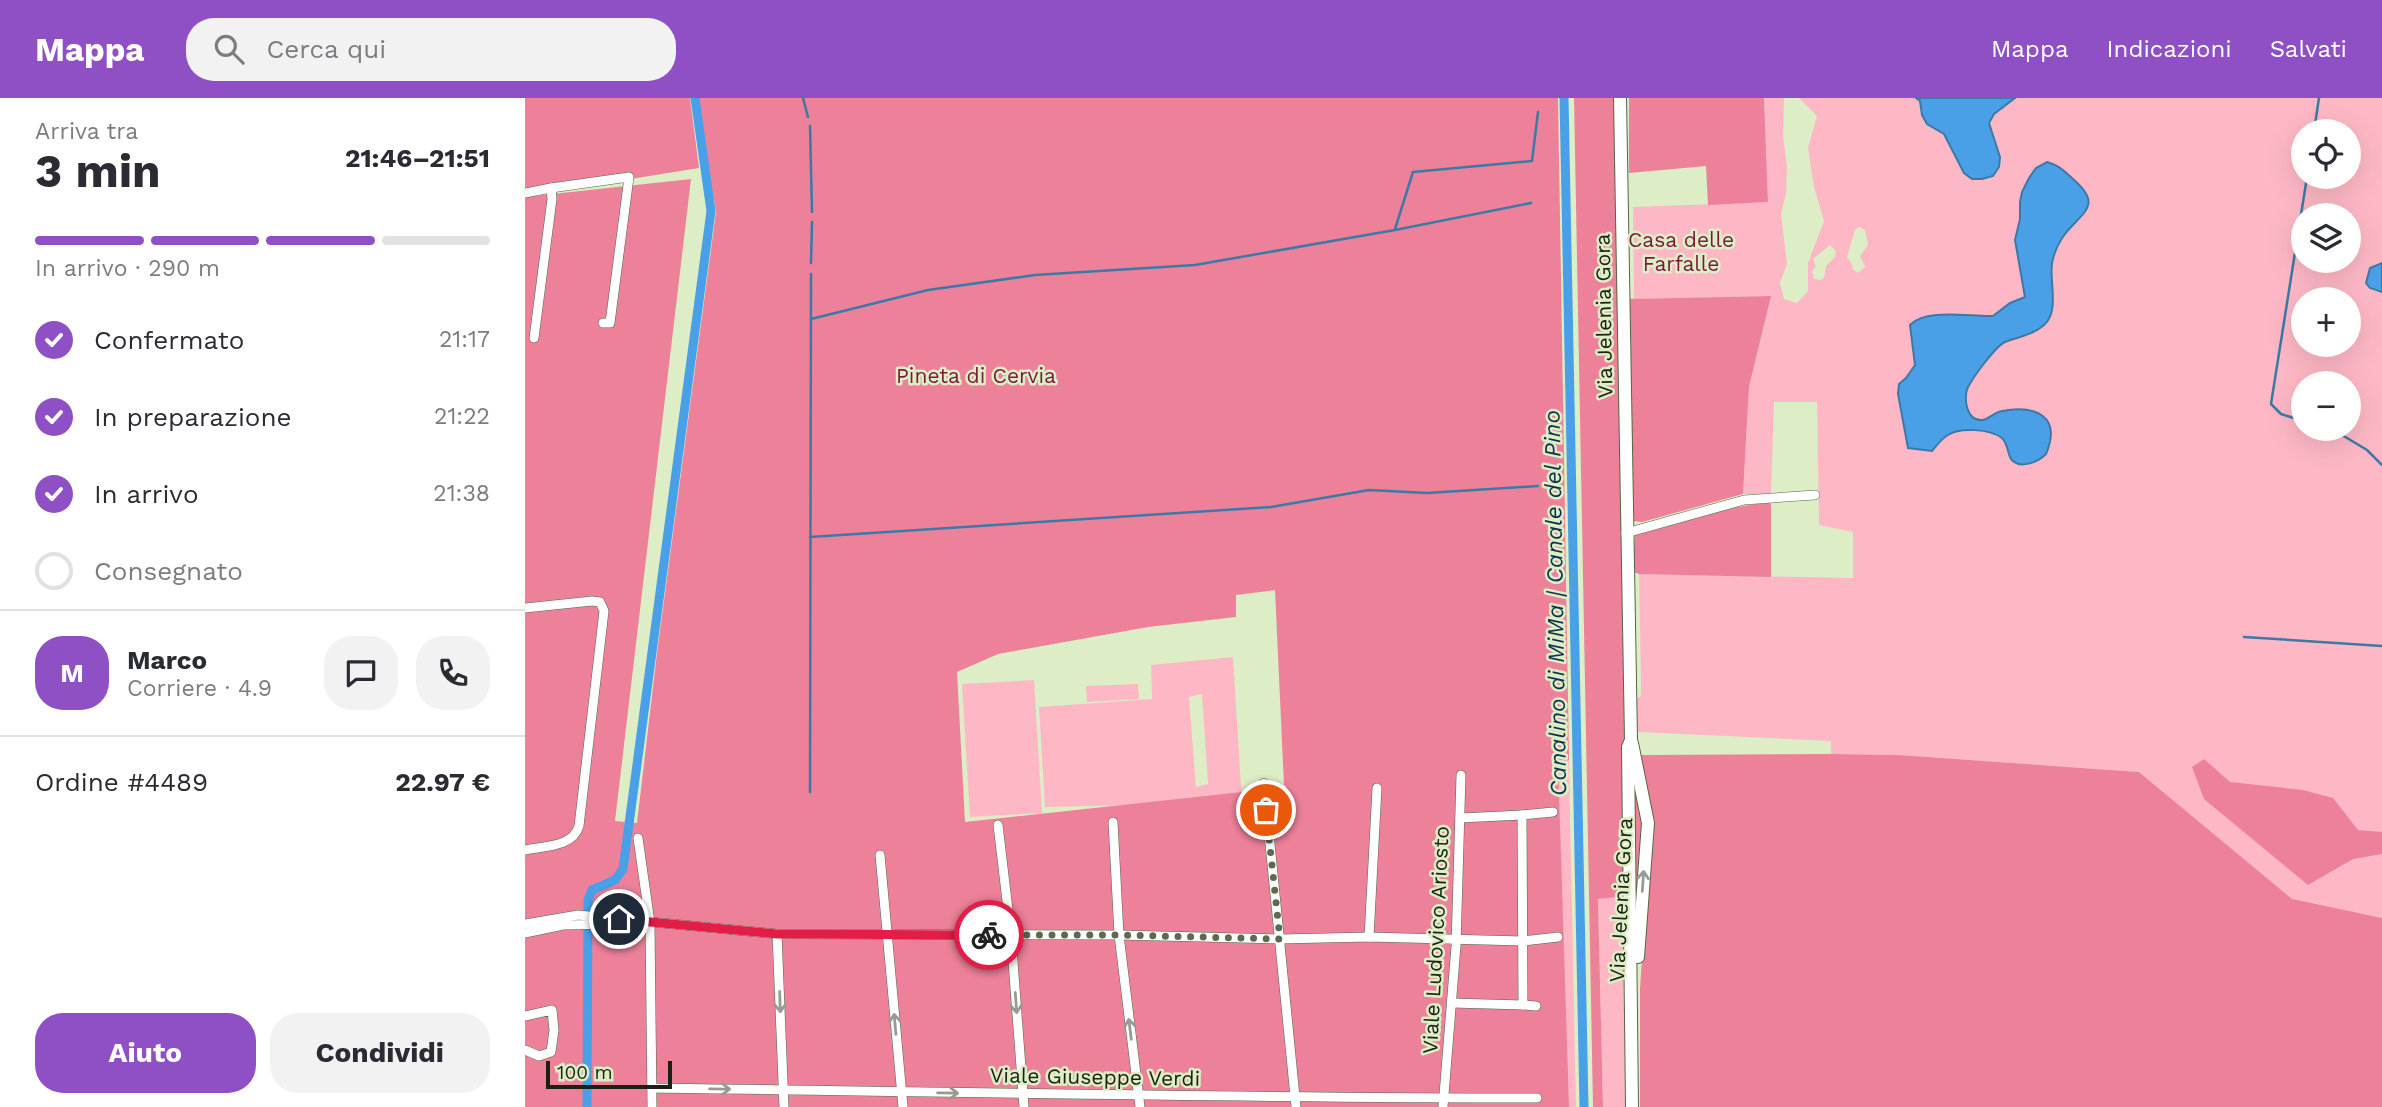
<!DOCTYPE html>
<html lang="it">
<meta charset="utf-8">
<style>
:root{--surface:#fff;--page:#f2f2f3;--text:#2b2b33;--muted:#7c7c81;--line:#e1e1e2;--accent:#8f50c6}
body{margin:0;font-family:"Work Sans",sans-serif;background:var(--page);color:var(--text);height:100vh;display:flex;flex-direction:column;font-size:26px;white-space:nowrap}
*{box-sizing:border-box;margin:0}
p{font-size:23px;color:var(--muted)}
.icon{flex:none;width:38px;height:38px;fill:none;stroke:currentColor;stroke-width:2;stroke-linecap:round;stroke-linejoin:round}
.map{position:relative;flex:1;overflow:hidden}
.side{display:flex;flex-direction:column;background:var(--surface);width:525px}
.side>*{flex:none}
.buttons{position:absolute;left:1766px;top:21px;display:grid;gap:14px}
.buttons a{display:grid;place-items:center;width:70px;height:70px;border-radius:50%;background:var(--surface);box-shadow:0 7px 28px #0002;font-size:35px}
.scale{position:absolute;left:21px;bottom:18px;width:126px;box-sizing:border-box;padding-left:7px;border:4px solid #1b2112;border-top:0;font-size:19px;line-height:24px;white-space:nowrap;color:#1b2112;-webkit-text-stroke:5px #ddeec6;paint-order:stroke}
.pin{position:absolute;display:grid;place-items:center;width:60px;height:60px;color:#fff;margin:-30px;border:4px solid #fff;border-radius:50%;box-shadow:0 2px 7px #0007}
.courier{position:absolute;display:grid;place-items:center;width:70px;height:70px;margin:-35px;border:5px solid #e11d48;border-radius:50%;background:#fff;color:#222;box-shadow:0 2px 9px #0007}
.overview em{font-style:normal;font-weight:700}
.overview div{display:flex;flex-direction:column-reverse}
.overview{display:flex;align-items:center;justify-content:space-between;height:119px;padding:0 35px}
h1{font-size:46px;font-weight:700;line-height:52px}
.bar{display:grid;grid-template-columns:repeat(4,1fr);gap:10px 7px;align-content:center;height:84px;padding:0 35px}
.bar i{height:9px;border-radius:5px;background:var(--line)}
.bar .selected{background:var(--accent)}
.bar p{grid-column:span 4}
.line{display:flex;align-items:center;gap:18px;padding:0 35px;border-top:2px solid var(--line)}
.line div{flex:1}
.round{display:grid;place-items:center;flex:none;width:74px;height:74px;border-radius:28px;background:var(--page)}
ol{padding:0 35px;list-style:none}
li{display:flex;align-items:center;gap:21px;height:77px}
li p{margin-inline-start:auto}
li .icon{padding:7px;border-radius:50%;background:var(--accent);color:#fff;stroke-width:4}
li:last-child{color:var(--muted)}
li i{width:38px;height:38px;border:4px solid var(--line);border-radius:50%}
.button{display:flex;gap:14px;margin-top:auto;padding:14px 35px}
.button a{flex:1;height:80px;border-radius:28px;background:var(--accent);color:#fff;font-size:28px;font-weight:700;line-height:80px;text-align:center}
.button a+a{background:var(--page);color:var(--text)}
header{display:flex;align-items:center;gap:42px;box-sizing:border-box;height:98px;padding:0 35px;background:var(--accent);color:#fff}
header strong{font-size:33px}
nav{display:flex;gap:38px;margin-inline-start:auto;font-size:24px}
.search{width:490px;height:63px;background:var(--page);display:flex;align-items:center;gap:18px;box-sizing:border-box;padding:0 24px;border-radius:28px;color:var(--muted);font-size:26px}
main{display:flex;flex:1;min-height:0}
.map>svg:first-child{display:block}
.green{fill:#feb8c5;fill-rule:evenodd}
.forest{fill:#ed819a;fill-rule:evenodd}
.water{fill:#49a0e7;stroke:#3b7aa7;stroke-width:2}
.lines{fill:none;stroke-linecap:round;stroke-linejoin:round}
.stream{stroke:#3b7aa7;stroke-width:2.5}
.canal{stroke:#49a0e7;stroke-width:9}
.street-casing{stroke:#566541;stroke-width:10}
.secondary-casing{stroke:#566541;stroke-width:14}
.street{stroke:#fff;stroke-width:9}
.secondary{stroke:#fff;stroke-width:12}
.oneway{stroke:#989b94}
.done{stroke:#5f6951;stroke-width:7;stroke-dasharray:0 12.6}
.route{stroke:#e11d48;stroke-width:9}
.labels{text-anchor:middle;stroke-width:5;stroke-linejoin:round;paint-order:stroke}
.park-label{font-size:21px;fill:#7a1a3a;stroke:#ddeec6}
.street-label{font-size:21px;fill:#1b2112;stroke:#ddeec6}
.water-label{font-size:23px;font-style:italic;fill:#0c314e;stroke:#ddeec6}
</style>
<header>
<strong>Mappa</strong>
<div class="search"><svg class="icon" aria-label="search" viewBox="0 0 24 24"><circle cx="10" cy="10" r="6"/><path d="M15 15l6 6"/></svg>Cerca qui</div>
<nav><a>Mappa</a><a>Indicazioni</a><a>Salvati</a></nav>
</header>
<main>
<section class="side">
<div class="overview"><div><h1>3 min</h1><p>Arriva tra</p></div><em>21:46–21:51</em></div>
<div class="bar"><i class="selected"></i><i class="selected"></i><i class="selected"></i><i></i><p>In arrivo · 290 m</p></div>
<ol>
<li><svg class="icon" aria-label="check" viewBox="0 0 24 24"><path d="M5 12l5 5 9-10"/></svg>Confermato<p>21:17</p></li>
<li><svg class="icon" aria-label="check" viewBox="0 0 24 24"><path d="M5 12l5 5 9-10"/></svg>In preparazione<p>21:22</p></li>
<li><svg class="icon" aria-label="check" viewBox="0 0 24 24"><path d="M5 12l5 5 9-10"/></svg>In arrivo<p>21:38</p></li>
<li><i></i>Consegnato</li>
</ol>
<div class="line" style="height:126px"><b class="round" style="background:var(--accent);color:#fff">M</b><div><b>Marco</b><p>Corriere · 4.9</p></div><a class="round"><svg class="icon" aria-label="chat" viewBox="0 0 24 24"><path d="M4 5h16v11H9l-5 4z"/></svg></a><a class="round"><svg class="icon" aria-label="phone" viewBox="0 0 24 24"><path d="M5 4h4l2 5-3 2q2 4 5 5l2-3 5 2v4C11 20 4 13 5 4z"/></svg></a></div>
<div class="line" style="height:91px"><div>Ordine #4489</div><b>22.97 €</b></div>
<div class="button"><a>Aiuto</a><a>Condividi</a></div>
</section>
<div class="map">
<svg width="1857" height="1009" viewBox="0 0 1857 1009">
<rect width="100%" height="100%" fill="#ddeec6"/>
<g class="green">
<path d="M1239,0H1259L1258,37L1262,70L1261,96L1256,116L1262,166L1255,185L1259,201L1272,205L1283,193V165L1299,123L1289,89L1283,50L1292,18L1274,0H1857V820L1767,802L1614,674L1374,657L1306,656V643L1113,634L1110,626L1112,600L1116,598V588L1114,476L1328,480V434L1294,427L1292,304H1249L1246,396H1218L1224,289L1246,198L1103,201L1109,200L1108,109L1243,104ZM1778,33H1824V79H1778ZM1778,117H1824V163H1778ZM1334,129L1340,132L1343,147L1335,158L1340,169L1333,175L1328,172L1327,166L1322,159L1330,132ZM1305,147L1311,153L1310,159L1301,168L1299,180L1295,182L1289,181L1287,173L1291,169L1288,161ZM1778,201H1824V247H1778ZM1778,285H1824V331H1778Z"/>
<path d="M708,559L717,705L520,709L514,609L627,601L626,567ZM677,596L683,686L671,689L664,599Z"/>
<path d="M509,582L517,715L445,719L437,586Z"/>
<path d="M613,586L614,601L562,604L561,588Z"/>
<path d="M1033,662H1044L1051,1009H1041Z"/>
<path d="M1102,798V1009H1078L1073,801Z"/>
</g>
<g class="forest">
<path d="M0,0H165L174,70L0,98Z"/>
<path d="M172,0H1033L1044,662L1033,663L1044,1009H0V99L166,81L90,723L112,725L132,555L191,114ZM750,492L759,687L762,689L440,724L432,574L473,556L623,529L711,519V497Z"/>
<path d="M1049,0H1090L1102,798L1073,801L1078,1009H1068Z"/>
<path d="M1104,0H1239L1243,104L1183,107L1181,68L1104,75Z"/>
<path d="M1246,198L1224,289L1218,396L1117,424L1109,423L1106,420L1103,201Z"/>
<path d="M1244,405L1246,406V479L1114,476L1108,474L1110,437C1154,427 1198,407 1244,405Z"/>
<path d="M1107,651L1118,730L1109,871Z"/>
<path d="M1306,656L1374,657L1614,674L1767,801L1857,820V1009H1115V891L1126,723L1116,657Z"/>
<path d="M1679,661L1705,684L1778,692L1808,700L1833,732L1857,734V756L1828,761L1783,787L1679,701L1667,669Z"/>
</g>
<g class="water">
<path d="M1391,0H1490L1469,16L1464,25L1475,59L1474,69L1468,78L1457,81H1447L1439,75L1419,36L1402,26L1397,17L1395,3Z"/>
<path d="M1522,64C1534,67 1539,73 1548,81C1579,108 1557,114 1540,136C1534,144 1529,155 1527,165C1524,183 1535,213 1519,227C1508,237 1493,239 1480,244C1470,249 1449,278 1443,289C1438,299 1441,324 1458,322C1465,320 1470,314 1477,313C1511,307 1537,318 1521,356C1513,364 1495,372 1486,361C1482,354 1483,346 1477,340C1465,331 1435,329 1423,337C1416,341 1412,347 1407,353L1383,350L1373,296L1374,286L1381,280L1390,267L1385,227C1400,210 1446,219 1468,218L1485,205L1500,199L1490,142L1495,121V104L1497,94L1504,80L1511,70Z"/>
<path d="M1857,165V194L1845,190L1841,185L1845,170Z"/>
</g>
<g class="lines">
<g class="stream">
<path d="M278,0L283,19"/>
<path d="M285,28L287,114"/>
<path d="M1789,33L1794,0"/>
<path d="M870,131L888,74L1007,63L1013,14"/>
<path d="M286,165L287,124"/>
<path d="M286,221L403,192L510,177L670,167L870,132L1006,105"/>
<path d="M1778,323L1756,316L1746,306L1782,79"/>
<path d="M1807,331L1842,352L1857,367"/>
<path d="M285,439L746,409L844,392L902,395L1013,388"/>
<path d="M1719,539L1857,548"/>
<path d="M285,694L286,176"/>
</g>
<g class="canal">
<path d="M1039,0L1059,1009"/>
<path d="M62,1009L63,802L67,792L90,782L98,771L186,113L170,0"/>
</g>
<defs>
<g id="street">
<path d="M26,90L104,79L85,225H78"/>
<path d="M0,95L26,90L27,101L9,240"/>
<path d="M1101,435L1219,402L1290,397"/>
<path d="M0,510L67,503L75,504L79,513L54,728C48,749 19,748 0,752"/>
<path d="M739,685L771,1009"/>
<path d="M997,717L1028,714"/>
<path d="M588,724L594,837L615,1009"/>
<path d="M473,727L486,837L499,1009"/>
<path d="M113,740L125,825L127,1009"/>
<path d="M355,757L378,1009"/>
<path d="M0,826L53,817L252,836L594,837L755,841L844,839L998,843L1033,839"/>
<path d="M0,835L38,827L100,826"/>
<path d="M252,836L259,1009"/>
<path d="M844,839L852,690"/>
<path d="M927,905L998,907L997,717L935,720"/>
<path d="M998,907L1011,908"/>
<path d="M0,918L27,912L29,932L26,954L14,958L0,952"/>
<path d="M127,990C422,994 717,1000 1012,1000"/>
<path d="M918,1009L931,848L936,677"/>
</g>
<g id="secondary">
<path d="M1095,0L1106,642L1103,649L1107,1009"/>
<path d="M1107,645L1123,725L1113,859"/>
</g>
</defs>
<use href="#street" class="street-casing"/>
<use href="#secondary" class="secondary-casing"/>
<use href="#street" class="street"/>
<use href="#secondary" class="secondary"/>
</g>
<defs><path id="oneway-shaft" d="M-6 0H5M1.5-3L5.5 0L1.5 3" fill="none" stroke-width="1.6" stroke-linecap="round" stroke-linejoin="round" transform="scale(1.75)"/></defs>
<g class="oneway">
<use href="#oneway-shaft" transform="translate(1118 783) rotate(-86)"/>
<use href="#oneway-shaft" transform="translate(255 904) rotate(88)"/>
<use href="#oneway-shaft" transform="translate(491 905) rotate(86)"/>
<use href="#oneway-shaft" transform="translate(370 926) rotate(-95)"/>
<use href="#oneway-shaft" transform="translate(605 931) rotate(-97)"/>
<use href="#oneway-shaft" transform="translate(195 991) rotate(1)"/>
<use href="#oneway-shaft" transform="translate(423 995) rotate(1)"/>
</g>
<g class="lines">
<path class="done" d="M464,837H594L755,841L741,712"/>
<path class="route" d="M94,821L252,836L464,837"/>
</g>
<g class="labels">
<g class="park-label">
<text x="1156" y="149">Casa delle<tspan x="1156" dy="24">Farfalle</tspan></text>
<text x="451" y="285">Pineta di Cervia</text>
</g>
<g class="street-label">
<text transform="translate(1079 218) rotate(-91)" y="7">Via Jelenia Gora</text>
<text transform="translate(1096 802) rotate(-87)" y="7">Via Jelenia Gora</text>
<text transform="translate(911 842) rotate(-87)" y="7">Viale Ludovico Ariosto</text>
<text transform="translate(570 979) rotate(1)" y="7">Viale Giuseppe Verdi</text>
</g>
<g class="water-label">
<text transform="translate(1030 505) rotate(-91)" y="8">Canalino di MiMa | Canale del Pino</text>
</g>
</g>
</svg>
<div class="buttons">
<a><svg class="icon" aria-label="locate" viewBox="0 0 24 24"><circle cx="12" cy="12" r="6"/><path d="M12 2v4M12 18v4M2 12h4M18 12h4"/></svg></a>
<a><svg class="icon" aria-label="layers" viewBox="0 0 24 24"><path d="M12 4l9 5-9 5-9-5zM3 14l9 5 9-5"/></svg></a>
<a>+</a>
<a>−</a>
</div>
<div class="scale">100 m</div>
<div class="pin" style="left:741px;top:712px;background:#ea580c"><svg class="icon" aria-label="bag" viewBox="0 0 24 24"><path d="M5 8h14l-1 12H6zM9 8a3 3 0 0 1 6 0"/></svg></div>
<div class="pin" style="left:94px;top:821px;background:#1f2937"><svg class="icon" aria-label="home" viewBox="0 0 24 24"><path d="M3 11l9-7 9 7M6 9v11h12V9"/></svg></div>
<div class="courier" style="left:464px;top:837px"><svg class="icon" aria-label="bike" viewBox="0 0 24 24"><circle cx="6" cy="16" r="4"/><circle cx="18" cy="16" r="4"/><path d="M6 16l4-8h5l3 8M10 8l3 8H6M13 5h3"/></svg></div>
</div>
</main>
